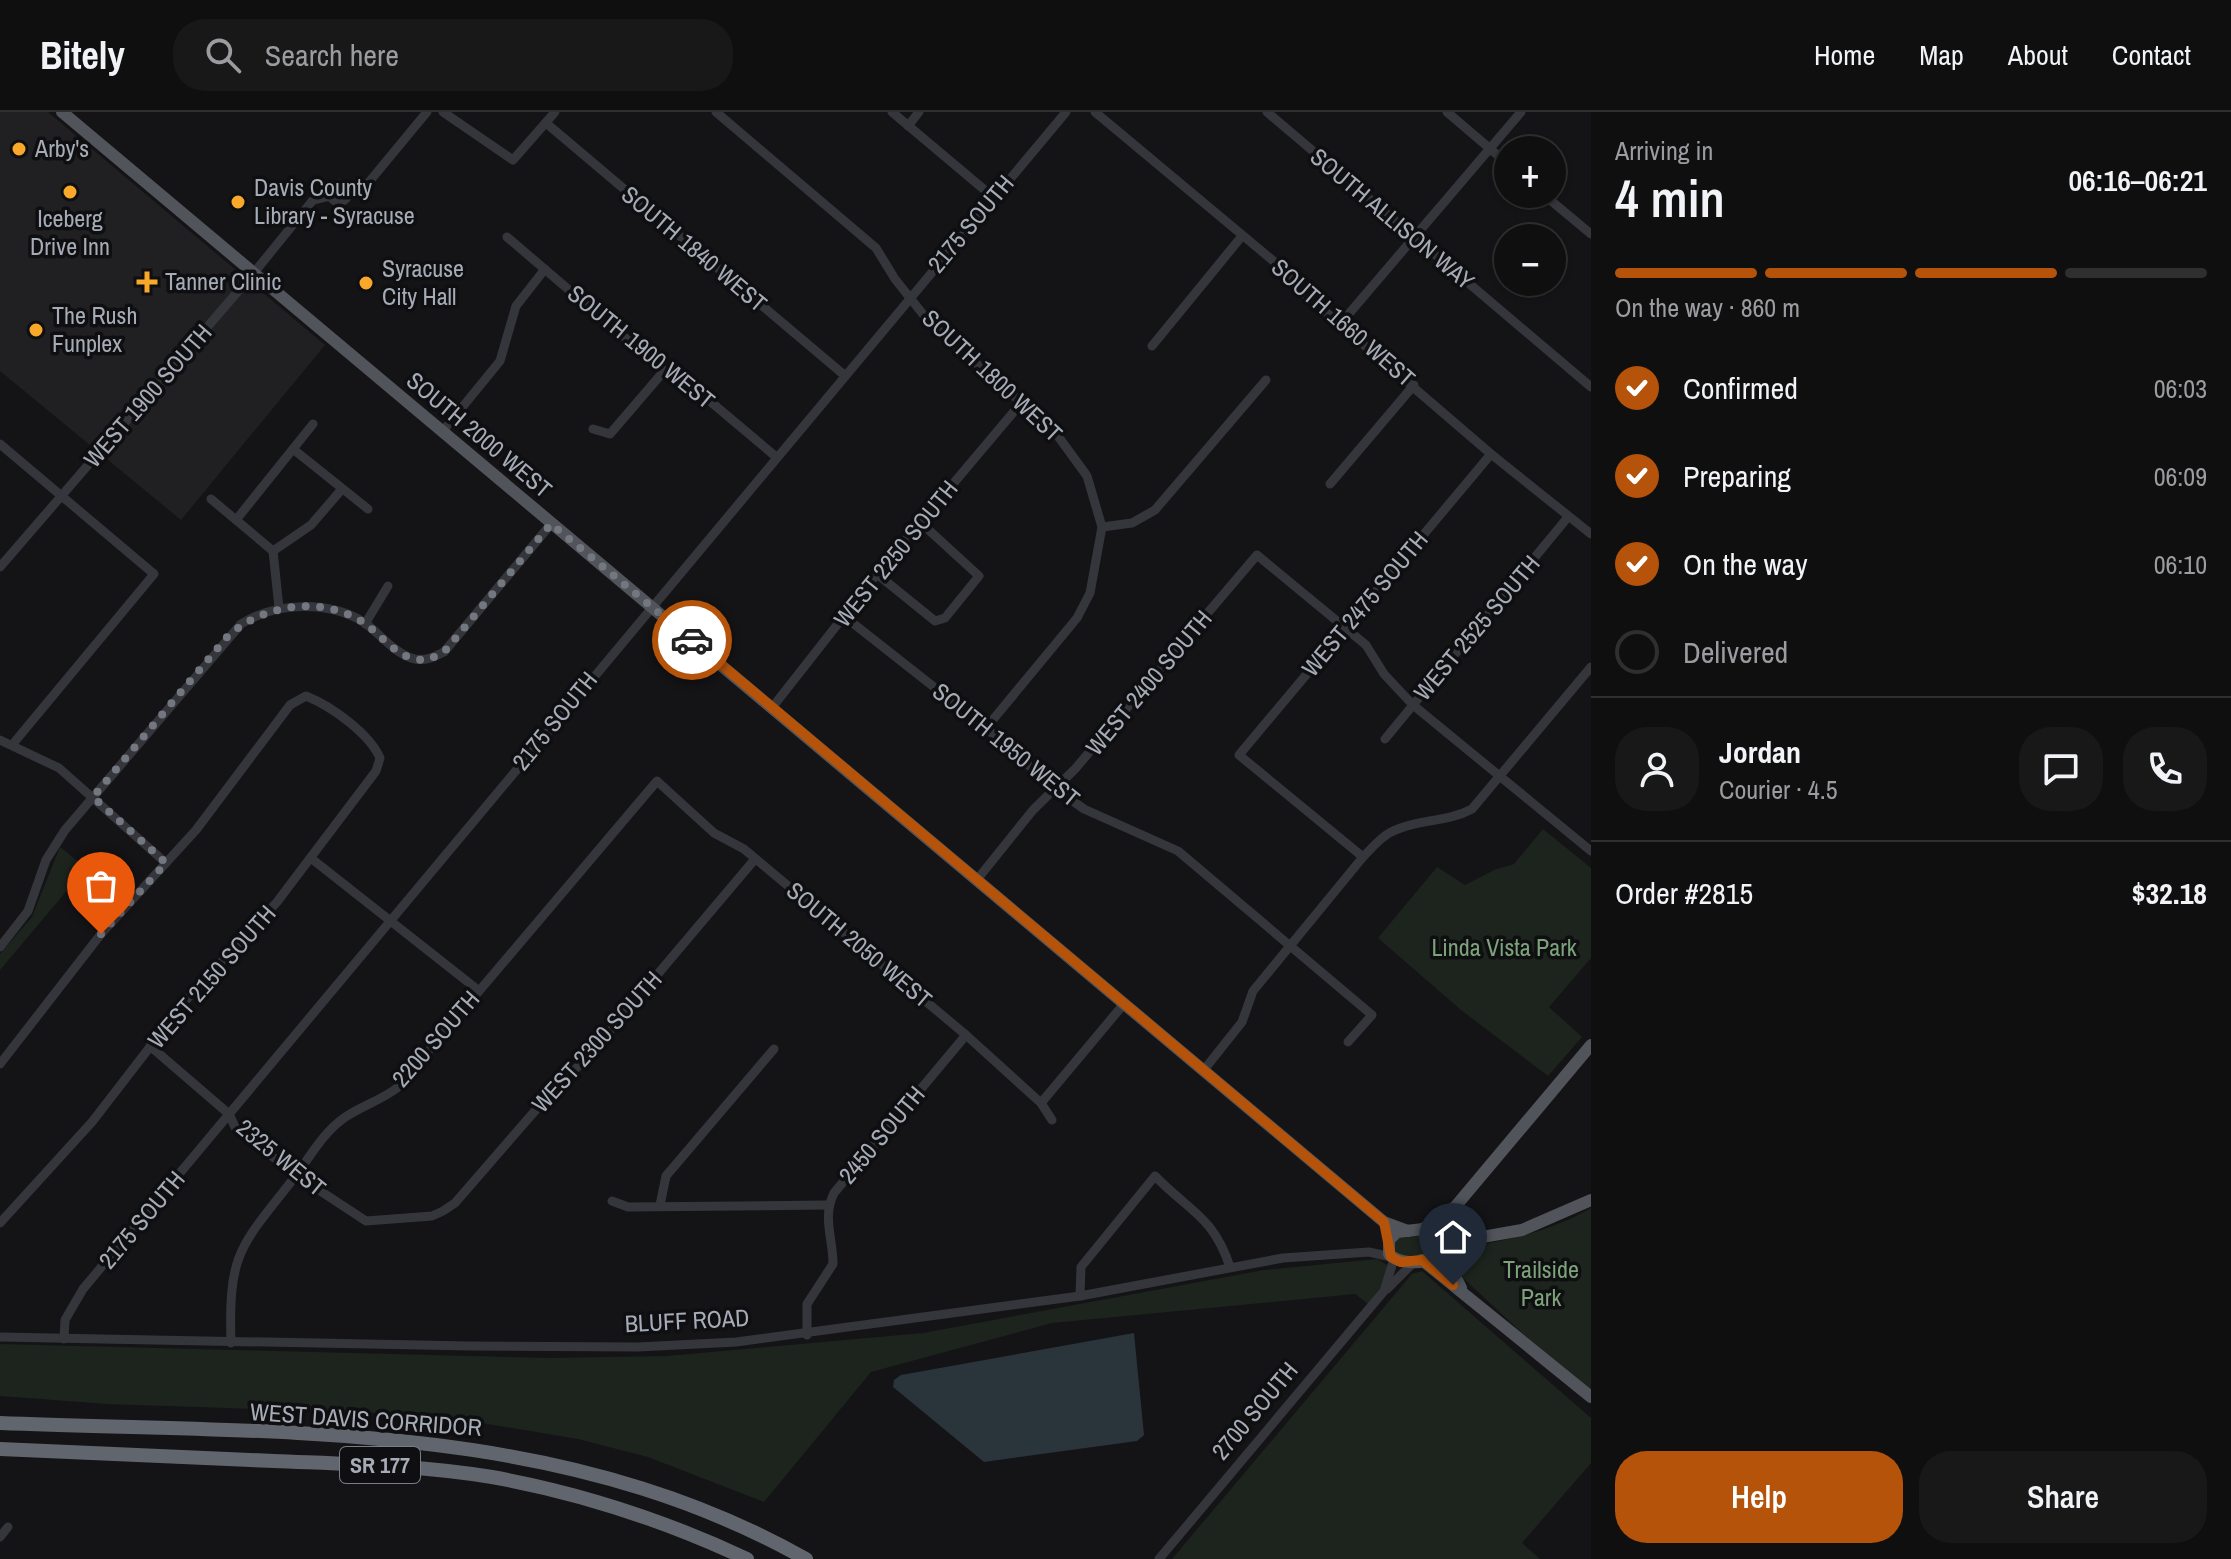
<!DOCTYPE html>
<meta charset="utf-8">
<style>
:root{--surface:#0f0f10;--page:#181819;--text:#f1f3f6;--muted:#9b9c9f;--line:#2f2f30;--accent:#b45309}
body{margin:0;font-family:"Archivo Narrow",sans-serif;background:var(--page);color:var(--text);height:100vh;display:flex;flex-direction:column;font-size:30px;white-space:nowrap}
*{box-sizing:border-box;margin:0}
p{font-size:26px;color:var(--muted)}
.icon{flex:none;width:44px;height:44px;fill:none;stroke:currentColor;stroke-width:2;stroke-linecap:round;stroke-linejoin:round}
.map{position:relative;flex:1;overflow:hidden}
.drawer{display:flex;flex-direction:column;background:var(--surface);width:640px}
.drawer>*{flex:none}
.controls{position:absolute;left:1494px;top:24px;display:grid;gap:16px}
.controls a{display:grid;place-items:center;width:72px;height:72px;border-radius:50%;background:var(--surface);box-shadow:0 2px 6px #0004,0 0 0 2px var(--line);font-size:40px}
.pin{position:absolute;display:grid;place-items:center;width:68px;height:68px;color:#fff;margin:-82px -34px;border-radius:50% 50% 50% 0;rotate:-45deg;box-shadow:0 0 8px #0007}
.pin .icon{rotate:45deg}
.courier{position:absolute;display:grid;place-items:center;width:80px;height:80px;margin:-40px;border:6px solid #b45309;border-radius:50%;background:#fff;color:#222;box-shadow:0 2px 10px #0007}
.overview em{font-style:normal;font-weight:600}
.overview div{display:flex;flex-direction:column-reverse}
.overview{display:flex;align-items:center;justify-content:space-between;height:136px;padding:0 24px}
h1{font-size:52px;font-weight:600;line-height:60px}
.bar{display:grid;grid-template-columns:repeat(4,1fr);gap:12px 8px;align-content:center;height:96px;padding:0 24px}
.bar i{height:10px;border-radius:6px;background:var(--line)}
.bar .on{background:var(--accent)}
.bar p{grid-column:span 4}
.line{display:flex;align-items:center;gap:20px;padding:0 24px;border-top:2px solid var(--line)}
.line div{flex:1}
.round{display:grid;place-items:center;flex:none;width:84px;height:84px;border-radius:32px;background:var(--page)}
ol{padding:0 24px;list-style:none}
li{display:flex;align-items:center;gap:24px;height:88px}
li p{margin-inline-start:auto}
li .icon{padding:8px;border-radius:50%;background:var(--accent);color:#fff;stroke-width:4}
li:last-child{color:var(--muted)}
li i{width:44px;height:44px;border:4px solid var(--line);border-radius:50%}
.primary-button{display:flex;gap:16px;margin-top:auto;padding:16px 24px}
.primary-button a{flex:1;height:92px;border-radius:32px;background:var(--accent);color:#fff;font-size:32px;font-weight:600;line-height:92px;text-align:center}
.primary-button a+a{background:var(--page);color:var(--text)}
header{display:flex;align-items:center;gap:48px;box-sizing:border-box;height:112px;padding:0 40px;background:var(--surface);border-bottom:2px solid var(--line)}
header strong{font-size:38px}
nav{display:flex;gap:44px;margin-inline-start:auto;font-size:28px}
.search{width:560px;height:72px;background:var(--page);display:flex;align-items:center;gap:20px;box-sizing:border-box;padding:0 28px;border-radius:32px;color:var(--muted);font-size:30px}
main{display:flex;flex:1;min-height:0}
.map>svg:first-child{display:block}
.built{fill:#202023}
.green{fill:#1c241d}
.water{fill:#2a343b}
.lines{fill:none;stroke-linecap:round;stroke-linejoin:round}
.minor{stroke:#35363b;stroke-width:9}
.major{stroke:#51545a;stroke-width:12}
.highway{stroke:#61656d;stroke-width:14}
.done{stroke:#73777f;stroke-width:8;stroke-dasharray:0 14.4}
.route{stroke:#b45309;stroke-width:10}
.poi-dot{fill:#f9a82a;stroke:#0f0f11;stroke-width:3}
.labels{text-anchor:middle;stroke-width:7;stroke-linejoin:round;paint-order:stroke}
.shield{fill:#0f0f11;stroke:#797d85;stroke-width:2}
.shield-label{font-size:22px;font-weight:bold;fill:#a6acb7}
.poi-label{font-size:24px;fill:#a6acb7;stroke:#0f0f11;text-anchor:start}
.street-label{font-size:24px;fill:#a6acb7;stroke:#0f0f11}
.park-label{font-size:24px;fill:#7ca37c;stroke:#0f0f11}
</style>
<header>
<strong>Bitely</strong>
<div class="search"><svg class="icon" aria-label="search" viewBox="0 0 24 24"><circle cx="10" cy="10" r="6"/><path d="M15 15l6 6"/></svg>Search here</div>
<nav><a>Home</a><a>Map</a><a>About</a><a>Contact</a></nav>
</header>
<main>
<div class="map">
<svg width="1591" height="1447" viewBox="0 0 1591 1447">
<rect width="100%" height="100%" fill="#141416"/>
<path class="built" d="M0,0H48L325,233L181,408L0,259Z"/>
<g class="green">
<path d="M1543,717L1591,756V846L1549,895L1582,925L1548,964L1461,898L1378,826L1437,755L1465,773L1494,758L1514,752Z"/>
<path d="M60,735L86,756L0,858V842L32,805Z"/>
<path d="M1591,1096V1277L1587,1281L1463,1166L1461,1149L1472,1134C1515,1127 1553,1118 1591,1096Z"/>
<path d="M1439,1120L1449,1130L1441,1141L1403,1145L1395,1141L1394,1129L1399,1125Z"/>
<path d="M1377,1147L1389,1154L1387,1167L1368,1192L1355,1182L1052,1211L871,1260L764,1390L648,1345L578,1327L434,1303L107,1292L0,1284V1232L551,1246L667,1244L923,1221L1264,1158Z"/>
<path d="M1422,1159L1591,1306V1351L1522,1431L1540,1447H1172L1412,1162Z"/>
</g>
<path class="water" d="M1134,1221L1144,1323L1137,1329L984,1350L893,1275L894,1268L901,1263Z"/>
<g class="lines">
<g class="minor">
<path d="M443,0L513,48L555,0"/>
<path d="M716,0L876,136L895,167L930,211L1055,320L1087,364L1102,415L1090,481L1077,506L986,616"/>
<path d="M892,0L993,85"/>
<path d="M1095,0L1283,157L1300,178L1491,342L1591,422"/>
<path d="M1267,0L1591,275"/>
<path d="M1447,0L1508,52"/>
<path d="M546,11L843,262"/>
<path d="M908,14L919,0"/>
<circle cx="339" cy="81" r="9"/>
<path d="M348,80H358L369,70L427,0"/>
<path d="M1543,82L1591,122"/>
<path d="M507,125L664,259L705,285L775,344"/>
<path d="M1341,211L1521,0"/>
<path d="M1152,234L1242,124"/>
<path d="M593,317L610,322L664,259"/>
<path d="M442,320L500,249L516,194L545,157"/>
<path d="M0,332L154,462L12,633"/>
<path d="M293,337L368,397"/>
<path d="M1330,372L1414,273"/>
<path d="M211,387L273,439"/>
<path d="M236,408L313,312"/>
<path d="M1102,415L1132,411L1155,398L1266,268"/>
<path d="M273,439L311,413L342,377"/>
<path d="M273,439L279,496"/>
<path d="M0,455L253,162L313,88L330,84"/>
<path d="M877,462L935,509L945,506L979,464L920,410"/>
<path d="M845,505L986,616L1056,677L1084,697L1178,739L1372,903L1348,930"/>
<path d="M365,512L388,474"/>
<path d="M771,597L877,462L1022,290"/>
<path d="M1385,627L1568,405"/>
<path d="M0,628L59,656L166,751"/>
<path d="M1363,745L1239,643L1491,342"/>
<path d="M312,747L478,878"/>
<path d="M976,769L1033,698L1075,657L1257,443L1366,533L1384,562L1413,593L1591,739"/>
<path d="M0,835L28,799L46,748L65,718L241,512C276,490 329,488 365,511C380,522 396,543 415,547C426,549 434,545 444,540L551,412"/>
<path d="M150,934L229,1002L235,1015L296,1063L366,1109L432,1104L443,1099L455,1091L554,977L586,947L755,747"/>
<path d="M0,952L101,822L196,718L290,593L306,584C331,594 369,621 380,646L376,659L277,790L187,887L92,1010L0,1111"/>
<path d="M1203,959L1242,910L1253,879L1363,745C1373,735 1383,722 1398,717C1422,707 1448,710 1472,697L1591,555"/>
<path d="M1041,991L1123,893"/>
<path d="M612,1089L628,1095L828,1093"/>
<path d="M660,1093L666,1064L774,937"/>
<path d="M1387,1177L1416,1148"/>
<path d="M1080,1184L1081,1155L1155,1064C1190,1100 1213,1104 1230,1155"/>
<path d="M807,1223V1192L833,1152C833,1126 822,1105 834,1081L966,923"/>
<path d="M0,1225L470,1234L638,1235L736,1230L1080,1184L1283,1146L1369,1140L1391,1145"/>
<path d="M64,1227L65,1208L83,1177L1066,0"/>
<path d="M231,1231C228,1136 242,1134 297,1062C311,1043 324,1020 344,1006C361,994 380,989 397,976L657,669L714,721L744,737L966,923L1041,991L1052,1008"/>
<path d="M0,1425L8,1415"/>
<path d="M1159,1447L1384,1179L1394,1147"/>
</g>
<g class="major">
<path d="M62,0L1384,1110L1408,1119"/>
<path d="M1441,1115L1449,1118L1454,1129C1451,1151 1402,1157 1389,1142V1128L1397,1120Z"/>
<path d="M1423,1117L1455,1095L1591,933"/>
<path d="M1453,1137L1471,1127L1522,1118L1591,1088"/>
<path d="M1451,1140L1452,1158L1461,1176"/>
<path d="M1422,1148L1591,1285"/>
</g>
<g class="highway">
<path d="M0,1311C277,1322 555,1306 806,1447"/>
<path d="M0,1337C91,1341 183,1345 274,1349C347,1352 420,1353 492,1365C581,1381 666,1409 747,1447"/>
</g>
</g>
<g class="lines">
<path class="done" d="M101,822L166,751L93,685L227,525C263,492 322,483 364,511C380,522 395,543 415,547C426,550 434,545 444,540L551,412L692,528"/>
<path class="route" d="M692,528L1384,1110L1391,1145L1401,1150L1422,1148L1453,1173"/>
</g>
<g class="poi-dot">
<circle cx="19" cy="37" r="8"/>
<circle cx="70" cy="80" r="8"/>
<circle cx="238" cy="90" r="8"/>
<path d="M143 158h8v8h8v8h-8v8h-8v-8h-8v-8h8z"/>
<circle cx="366" cy="171" r="8"/>
<circle cx="36" cy="218" r="8"/>
</g>
<g class="labels">
<rect class="shield" x="340" y="1335" width="80" height="36" rx="6"/>
<g class="shield-label">
<text x="380" y="1361">SR 177</text>
</g>
<g class="poi-label">
<text x="35" y="45">Arby's</text>
<text x="254" y="84">Davis County<tspan x="254" dy="28">Library - Syracuse</tspan></text>
<text x="70" y="115" text-anchor="middle">Iceberg<tspan x="70" dy="28">Drive Inn</tspan></text>
<text x="382" y="165">Syracuse<tspan x="382" dy="28">City Hall</tspan></text>
<text x="165" y="178">Tanner Clinic</text>
<text x="52" y="212">The Rush<tspan x="52" dy="28">Funplex</tspan></text>
</g>
<g class="street-label">
<text transform="translate(1392 107) rotate(40)" y="8">SOUTH ALLISON WAY</text>
<text transform="translate(971 112) rotate(-50)" y="8">2175 SOUTH</text>
<text transform="translate(694 137) rotate(40)" y="8">SOUTH 1840 WEST</text>
<text transform="translate(1343 211) rotate(41)" y="8">SOUTH 1660 WEST</text>
<text transform="translate(641 235) rotate(39)" y="8">SOUTH 1900 WEST</text>
<text transform="translate(992 264) rotate(43)" y="8">SOUTH 1800 WEST</text>
<text transform="translate(148 284) rotate(-49)" y="8">WEST 1900 SOUTH</text>
<text transform="translate(479 323) rotate(40)" y="8">SOUTH 2000 WEST</text>
<text transform="translate(896 442) rotate(-51)" y="8">WEST 2250 SOUTH</text>
<text transform="translate(1365 492) rotate(-50)" y="8">WEST 2475 SOUTH</text>
<text transform="translate(1477 516) rotate(-50)" y="8">WEST 2525 SOUTH</text>
<text transform="translate(1149 571) rotate(-50)" y="8">WEST 2400 SOUTH</text>
<text transform="translate(555 609) rotate(-51)" y="8">2175 SOUTH</text>
<text transform="translate(1006 633) rotate(39)" y="8">SOUTH 1950 WEST</text>
<text transform="translate(859 833) rotate(40)" y="8">SOUTH 2050 WEST</text>
<text transform="translate(212 865) rotate(-49)" y="8">WEST 2150 SOUTH</text>
<text transform="translate(436 927) rotate(-49)" y="8">2200 SOUTH</text>
<text transform="translate(597 930) rotate(-48)" y="8">WEST 2300 SOUTH</text>
<text transform="translate(882 1023) rotate(-50)" y="8">2450 SOUTH</text>
<text transform="translate(281 1046) rotate(39)" y="8">2325 WEST</text>
<text transform="translate(142 1108) rotate(-50)" y="8">2175 SOUTH</text>
<text transform="translate(687 1209) rotate(-3)" y="8">BLUFF ROAD</text>
<text transform="translate(1255 1299) rotate(-50)" y="8">2700 SOUTH</text>
<text transform="translate(366 1308) rotate(4)" y="8">WEST DAVIS CORRIDOR</text>
</g>
<g class="park-label">
<text x="1504" y="844">Linda Vista Park</text>
<text x="1541" y="1166">Trailside<tspan x="1541" dy="28">Park</tspan></text>
</g>
</g>
</svg>
<div class="controls">
<a>+</a>
<a>−</a>
</div>
<div class="pin" style="left:101px;top:822px;background:#ea580c"><svg class="icon" aria-label="bag" viewBox="0 0 24 24"><path d="M5 8h14l-1 12H6zM9 8a3 3 0 0 1 6 0"/></svg></div>
<div class="pin" style="left:1453px;top:1173px;background:#1f2937"><svg class="icon" aria-label="home" viewBox="0 0 24 24"><path d="M3 11l9-7 9 7M6 9v11h12V9"/></svg></div>
<div class="courier" style="left:692px;top:528px"><svg class="icon" aria-label="car" viewBox="0 0 24 24"><path d="M5 17H2v-5l4-1 3-4h7l3 4 3 1v5h-3M9 17h6M6 11h13"/><circle cx="7" cy="17" r="2"/><circle cx="17" cy="17" r="2"/></svg></div>
</div>
<section class="drawer">
<div class="overview"><div><h1>4 min</h1><p>Arriving in</p></div><em>06:16–06:21</em></div>
<div class="bar"><i class="on"></i><i class="on"></i><i class="on"></i><i></i><p>On the way · 860 m</p></div>
<ol>
<li><svg class="icon" aria-label="check" viewBox="0 0 24 24"><path d="M5 12l5 5 9-10"/></svg>Confirmed<p>06:03</p></li>
<li><svg class="icon" aria-label="check" viewBox="0 0 24 24"><path d="M5 12l5 5 9-10"/></svg>Preparing<p>06:09</p></li>
<li><svg class="icon" aria-label="check" viewBox="0 0 24 24"><path d="M5 12l5 5 9-10"/></svg>On the way<p>06:10</p></li>
<li><i></i>Delivered</li>
</ol>
<div class="line" style="height:144px"><a class="round"><svg class="icon" aria-label="person" viewBox="0 0 24 24"><circle cx="12" cy="8" r="4"/><path d="M4 21q1-7 8-7t8 7"/></svg></a><div><b>Jordan</b><p>Courier · 4.5</p></div><a class="round"><svg class="icon" aria-label="chat" viewBox="0 0 24 24"><path d="M4 5h16v11H9l-5 4z"/></svg></a><a class="round"><svg class="icon" aria-label="phone" viewBox="0 0 24 24"><path d="M5 4h4l2 5-3 2q2 4 5 5l2-3 5 2v4C11 20 4 13 5 4z"/></svg></a></div>
<div class="line" style="height:104px"><div>Order #2815</div><b>$32.18</b></div>
<div class="primary-button"><a>Help</a><a>Share</a></div>
</section>
</main>
